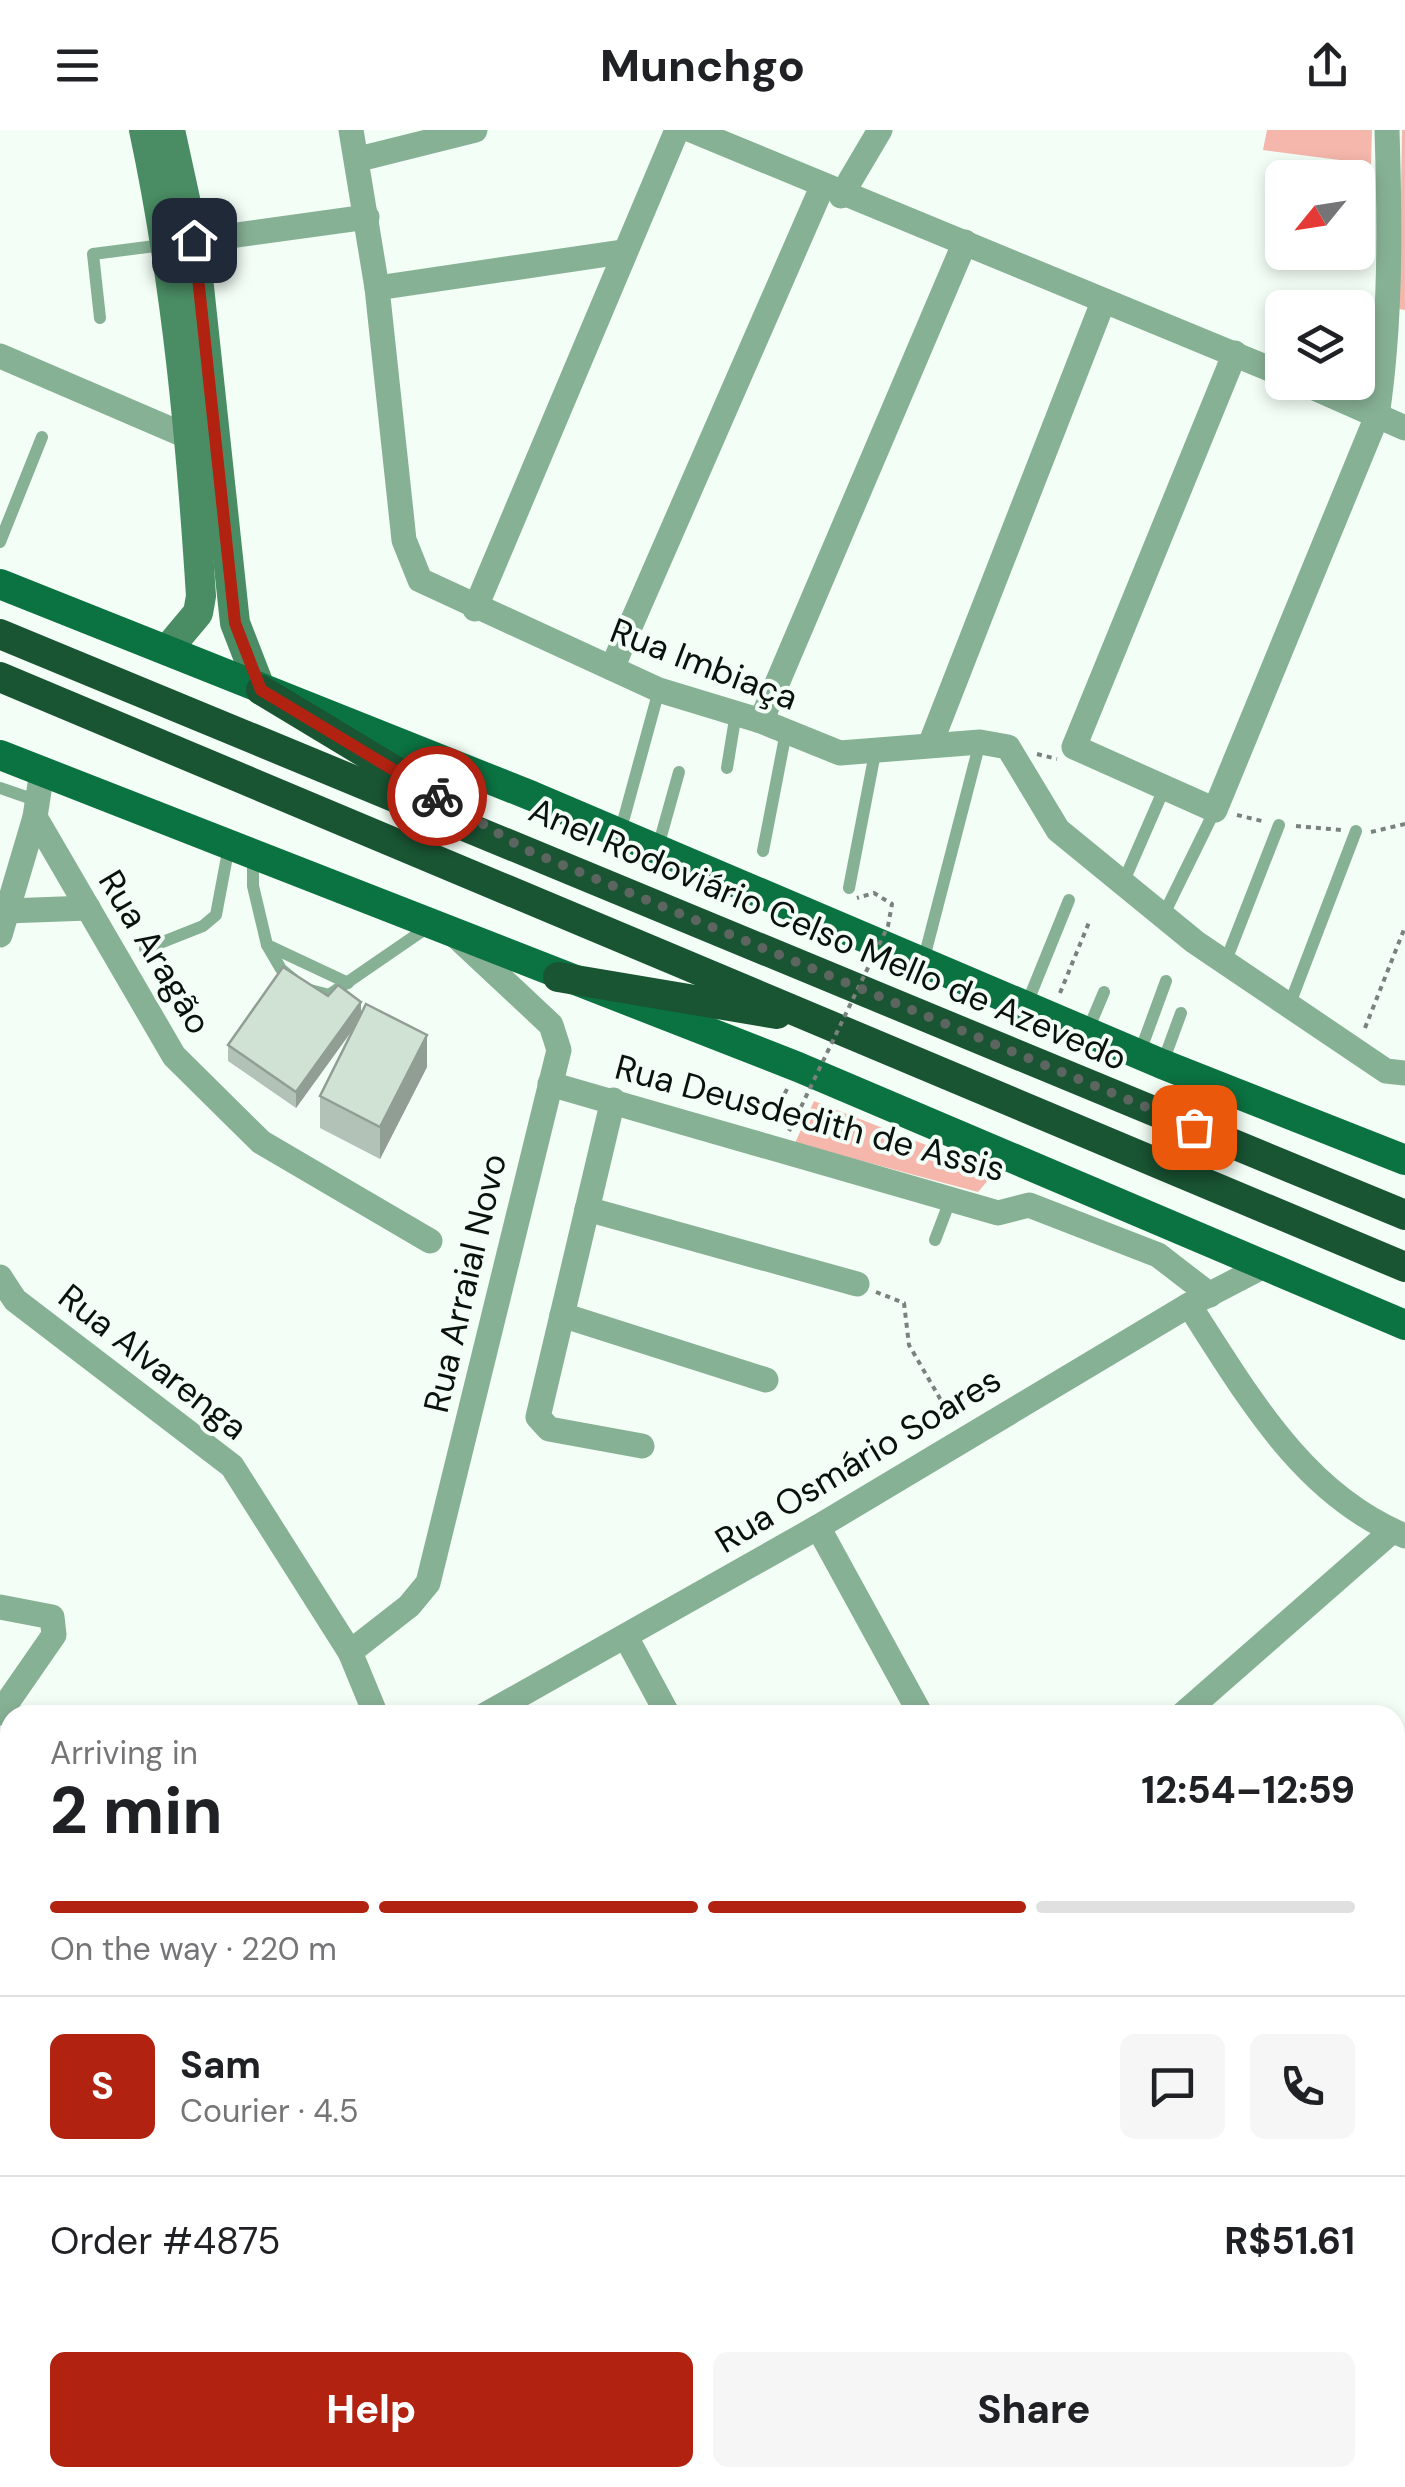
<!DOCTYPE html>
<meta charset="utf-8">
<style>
:root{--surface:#fff;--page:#f6f6f6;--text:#202124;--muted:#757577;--line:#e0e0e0;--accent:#b12211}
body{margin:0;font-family:"DM Sans",sans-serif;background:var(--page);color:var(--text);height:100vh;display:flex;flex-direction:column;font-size:38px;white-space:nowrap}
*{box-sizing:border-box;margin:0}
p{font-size:32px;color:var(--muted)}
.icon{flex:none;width:55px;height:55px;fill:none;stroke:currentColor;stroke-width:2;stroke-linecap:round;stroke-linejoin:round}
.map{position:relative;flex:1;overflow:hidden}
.sheet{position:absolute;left:0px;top:1575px;width:1405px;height:782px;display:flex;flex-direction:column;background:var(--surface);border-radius:30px 30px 0 0;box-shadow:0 5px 15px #0003}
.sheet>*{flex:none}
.needle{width:65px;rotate:240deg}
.controls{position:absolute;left:1265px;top:30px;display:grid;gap:20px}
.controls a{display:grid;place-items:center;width:110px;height:110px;border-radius:15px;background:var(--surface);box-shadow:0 5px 15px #0003;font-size:50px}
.pin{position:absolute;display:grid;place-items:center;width:85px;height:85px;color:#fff;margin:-42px;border-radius:20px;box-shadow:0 5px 15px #0006}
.courier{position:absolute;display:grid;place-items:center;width:100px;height:100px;margin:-50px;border:8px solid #b12211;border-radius:50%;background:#fff;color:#222;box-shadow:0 2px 12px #0007}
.overview em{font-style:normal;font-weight:800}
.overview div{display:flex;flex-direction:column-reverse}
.overview{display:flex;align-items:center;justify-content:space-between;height:170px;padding:0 50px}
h1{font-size:65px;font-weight:800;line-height:75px}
.bar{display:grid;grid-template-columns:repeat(4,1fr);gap:15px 10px;align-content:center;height:120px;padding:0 50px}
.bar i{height:12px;border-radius:8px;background:var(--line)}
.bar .selected{background:var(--accent)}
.bar p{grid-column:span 4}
.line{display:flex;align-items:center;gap:25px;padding:0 50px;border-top:2px solid var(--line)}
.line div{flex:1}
.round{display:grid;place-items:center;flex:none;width:105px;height:105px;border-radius:15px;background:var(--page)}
.cta{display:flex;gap:20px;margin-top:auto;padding:20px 50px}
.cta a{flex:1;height:115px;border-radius:15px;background:var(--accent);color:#fff;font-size:40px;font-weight:800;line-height:115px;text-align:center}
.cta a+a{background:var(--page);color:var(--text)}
header{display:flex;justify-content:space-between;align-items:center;height:130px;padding:0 50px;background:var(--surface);font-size:45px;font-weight:800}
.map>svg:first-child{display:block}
.green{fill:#f5b6ab}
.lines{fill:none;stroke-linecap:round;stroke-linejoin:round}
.path{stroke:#79827c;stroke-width:4;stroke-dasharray:5 5;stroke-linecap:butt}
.lane{stroke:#87b195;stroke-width:12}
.street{stroke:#87b195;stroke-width:25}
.secondary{stroke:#4a8d64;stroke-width:30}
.primary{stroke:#0b7241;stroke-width:30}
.highway{stroke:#195433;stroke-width:30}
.path-bridge{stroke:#79827c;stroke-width:4;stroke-dasharray:5 5;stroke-linecap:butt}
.wall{fill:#b2c2b6}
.shaded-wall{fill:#919e94}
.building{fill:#cfe2d4;stroke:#919e94;stroke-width:2.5}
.done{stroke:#5c655f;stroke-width:10;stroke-dasharray:0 18}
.route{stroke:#b12211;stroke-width:12}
.labels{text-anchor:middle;stroke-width:8;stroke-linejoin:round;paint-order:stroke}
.street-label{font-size:35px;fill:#0b120d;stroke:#f3fef6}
</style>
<header><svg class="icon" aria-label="menu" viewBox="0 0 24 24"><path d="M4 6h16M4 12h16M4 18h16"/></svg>Munchgo<svg class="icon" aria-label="share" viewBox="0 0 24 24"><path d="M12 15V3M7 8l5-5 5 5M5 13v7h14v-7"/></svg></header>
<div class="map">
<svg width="1405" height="2357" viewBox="0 0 1405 2357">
<rect width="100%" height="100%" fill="#f3fef6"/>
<g class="green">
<path d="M1267,0H1372L1371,34L1263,20Z"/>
<path d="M1402,0H1405V180L1399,179Z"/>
<path d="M814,971L995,1042L978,1062L795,1013Z"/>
</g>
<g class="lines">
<g class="path">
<path d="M1037,624L1057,629"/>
<path d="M1237,685L1262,691"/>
<path d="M1296,696L1341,700"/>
<path d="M1371,702L1405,694"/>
<path d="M1060,863L1090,790"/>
<path d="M1365,898L1405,797"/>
<path d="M787,959L774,986L795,990"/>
<path d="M789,1001L801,977"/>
<path d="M876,1162L904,1173L909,1215L953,1291"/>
</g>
<g class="lane">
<path d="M100,188L93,124L163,115"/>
<path d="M0,412L42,307"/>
<path d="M727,638L736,583"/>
<path d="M0,658L38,671"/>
<path d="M624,688L659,560"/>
<path d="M658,717L679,642"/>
<path d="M763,721L786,602"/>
<path d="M253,725V756L267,815L348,853"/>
<path d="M1123,753L1164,659"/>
<path d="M849,758L875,623"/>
<path d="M1163,786L1215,680"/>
<path d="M267,815L281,839L293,849"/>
<path d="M145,819L203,796L216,785L229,716"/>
<path d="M923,832L980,612"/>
<path d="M1225,833L1279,695"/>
<path d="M310,860L329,865L428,797"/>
<path d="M1026,876L1069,770"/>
<path d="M1289,876L1356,701"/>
<path d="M1088,900L1104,862"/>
<path d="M1140,922L1166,851"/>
<path d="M1163,932L1181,883"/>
<path d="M935,1110L951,1068"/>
<path d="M1395,2068L1405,2085"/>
</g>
<g class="street">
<path d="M351,0L377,158L404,410L420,450L659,560L761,591L840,623L980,612L1008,617L1058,700L1195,812L1386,941L1405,943"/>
<path d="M691,0L1282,244"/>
<path d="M359,29L475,0"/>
<path d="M841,66L880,0"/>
<path d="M178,113L367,87"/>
<path d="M377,158L622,122"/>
<path d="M1235,223L1074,617L1215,680L1377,286C1391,191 1390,96 1387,0"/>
<path d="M0,226L191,308"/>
<path d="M1301,252L1405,298"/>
<path d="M475,479L677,0"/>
<path d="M612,538L822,57"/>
<path d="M761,591L965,112"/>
<path d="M930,615L1103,172"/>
<path d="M35,687L174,926L261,1012L430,1111"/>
<path d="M7,781L88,778"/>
<path d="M0,805L35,687L42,641"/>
<path d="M550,954L998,1083L1029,1075L1158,1125L1210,1165"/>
<path d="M613,970L538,1287L549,1299L642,1316"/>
<path d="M587,1079L857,1154"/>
<path d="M0,1147L15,1170L232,1336L350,1522L376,1585"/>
<path d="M1189,1175C1247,1264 1302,1364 1405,1406"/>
<path d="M562,1185L766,1250"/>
<path d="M818,1397L921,1585"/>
<path d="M0,1477L52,1487L54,1505L0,1583"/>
<path d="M626,1507L668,1585"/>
<path d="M350,1522L409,1476L428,1453L559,920L551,895L457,807"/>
<path d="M485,1585L818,1397L1189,1175L1266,1135"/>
<path d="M1182,1585L1392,1401"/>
<path d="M1395,1713L1405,1704"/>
<path d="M1395,2057L1405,2051"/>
<path d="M0,2152L10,2138"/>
<path d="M1395,2293L1405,2287"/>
<path d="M515,2348L571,2357"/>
<path d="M130,2357L137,2348"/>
<path d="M691,2357L692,2348"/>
<path d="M821,2357L823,2348"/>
<path d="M850,2357L869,2348"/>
<path d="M1291,2357L1306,2348"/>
</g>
<g class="secondary">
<path d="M144,0C177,155 191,309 201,466L198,483L167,520"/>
<path d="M170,0L194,110L235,493L261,560"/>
</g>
<g class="primary">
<path d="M0,454L532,666L1162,934L1405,1030"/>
<path d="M0,625L798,937L1405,1195"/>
</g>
<g class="highway">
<path d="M0,504L1405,1085"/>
<path d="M0,547L1405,1137"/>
<path d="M261,560L440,668"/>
<path d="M558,847L777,884"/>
</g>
<path class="path-bridge" d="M801,977L888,796L892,774L874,763L857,768"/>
</g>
<path class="wall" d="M328,866L361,884L427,937L380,1029L320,998V966L354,898L296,978L228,931V915Z"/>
<g class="shaded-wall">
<path d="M361,872V888L296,978V962Z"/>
<path d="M427,905V937L380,1029V997Z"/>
</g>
<g class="building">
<path d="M283,837L328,866L338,855L361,872L296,962L228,915Z"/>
<path d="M366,874L427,905L380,997L320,966Z"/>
</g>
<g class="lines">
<path class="done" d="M437,666L524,719L1194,997"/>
<path class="route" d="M194,110L235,493L261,560L437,666"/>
</g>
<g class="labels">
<g class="street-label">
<text transform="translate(704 534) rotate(21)" y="12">Rua Imbiaça</text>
<text transform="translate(828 804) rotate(23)" y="12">Anel Rodoviário Celso Mello de Azevedo</text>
<text transform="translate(155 822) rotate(59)" y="12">Rua Aragão</text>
<text transform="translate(810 988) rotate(15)" y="12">Rua Deusdedith de Assis</text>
<text transform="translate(465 1153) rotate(-77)" y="12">Rua Arraial Novo</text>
<text transform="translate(153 1232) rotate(38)" y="12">Rua Alvarenga</text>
<text transform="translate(858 1330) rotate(-31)" y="12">Rua Osmário Soares</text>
</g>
</g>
</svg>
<div class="controls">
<a><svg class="needle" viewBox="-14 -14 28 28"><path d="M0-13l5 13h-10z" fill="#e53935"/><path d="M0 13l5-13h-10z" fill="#757577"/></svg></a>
<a><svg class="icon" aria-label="layers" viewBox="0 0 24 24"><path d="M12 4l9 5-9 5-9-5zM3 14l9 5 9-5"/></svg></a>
</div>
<div class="pin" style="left:1194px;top:997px;background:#ea580c"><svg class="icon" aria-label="bag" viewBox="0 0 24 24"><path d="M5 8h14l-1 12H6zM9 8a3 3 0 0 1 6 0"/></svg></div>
<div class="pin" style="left:194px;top:110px;background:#1f2937"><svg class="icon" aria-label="home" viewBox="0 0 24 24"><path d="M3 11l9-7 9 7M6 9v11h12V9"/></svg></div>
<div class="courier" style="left:437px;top:666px"><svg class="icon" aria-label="bike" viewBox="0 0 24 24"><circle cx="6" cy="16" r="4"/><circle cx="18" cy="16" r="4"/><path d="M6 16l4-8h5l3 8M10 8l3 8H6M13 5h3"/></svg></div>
<section class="sheet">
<div class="overview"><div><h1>2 min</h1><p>Arriving in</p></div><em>12:54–12:59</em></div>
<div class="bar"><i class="selected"></i><i class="selected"></i><i class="selected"></i><i></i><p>On the way · 220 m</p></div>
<div class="line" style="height:180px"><b class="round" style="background:var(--accent);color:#fff">S</b><div><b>Sam</b><p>Courier · 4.5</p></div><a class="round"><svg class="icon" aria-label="chat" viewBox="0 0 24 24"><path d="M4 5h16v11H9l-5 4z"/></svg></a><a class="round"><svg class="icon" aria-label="phone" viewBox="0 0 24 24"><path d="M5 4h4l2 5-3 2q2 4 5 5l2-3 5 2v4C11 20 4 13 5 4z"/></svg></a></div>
<div class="line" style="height:130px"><div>Order #4875</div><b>R$51.61</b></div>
<div class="cta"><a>Help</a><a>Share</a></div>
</section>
</div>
